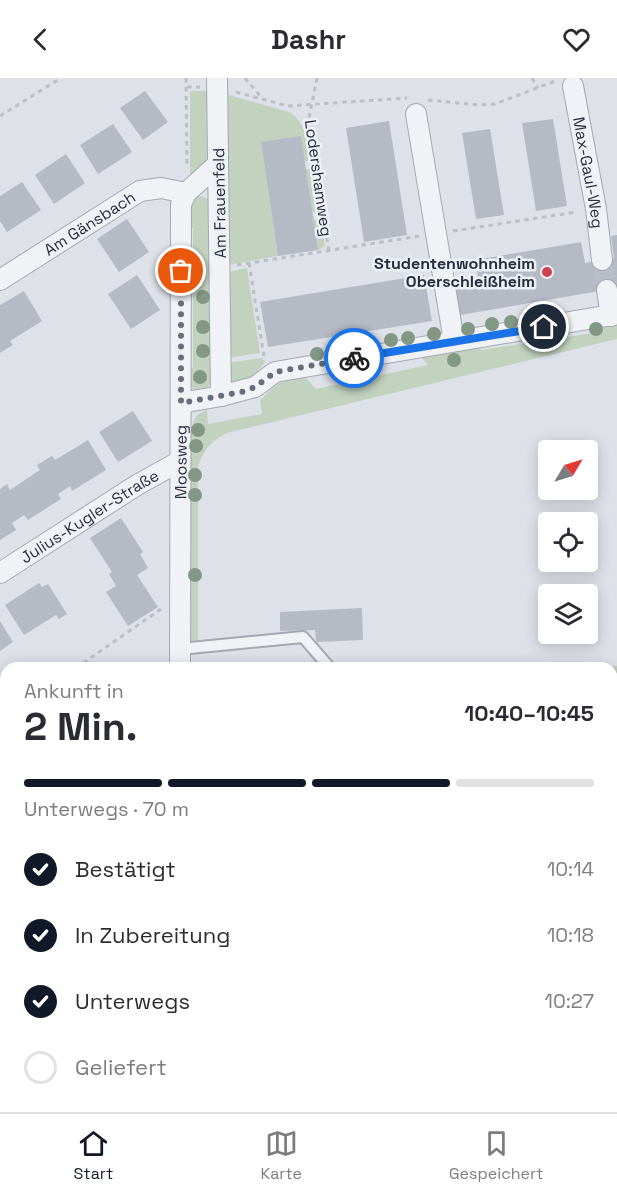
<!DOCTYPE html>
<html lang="de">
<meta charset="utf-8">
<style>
:root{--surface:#fff;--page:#f7f7f7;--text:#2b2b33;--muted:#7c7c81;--line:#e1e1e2;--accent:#111827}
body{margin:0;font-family:"Space Grotesk",sans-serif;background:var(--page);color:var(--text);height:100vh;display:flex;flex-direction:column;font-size:22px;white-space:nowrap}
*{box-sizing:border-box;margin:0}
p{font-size:20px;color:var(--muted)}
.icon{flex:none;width:33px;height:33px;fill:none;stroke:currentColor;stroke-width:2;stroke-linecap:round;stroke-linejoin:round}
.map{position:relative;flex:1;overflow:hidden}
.drawer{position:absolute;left:0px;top:584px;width:618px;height:452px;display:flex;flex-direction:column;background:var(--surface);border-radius:18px 18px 0 0;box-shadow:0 3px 15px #0003}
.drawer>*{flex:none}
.needle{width:39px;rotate:52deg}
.buttons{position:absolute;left:538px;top:362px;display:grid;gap:12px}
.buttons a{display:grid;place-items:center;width:60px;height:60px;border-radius:6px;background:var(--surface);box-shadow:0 3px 15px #0003;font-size:30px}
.pin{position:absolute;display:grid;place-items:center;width:51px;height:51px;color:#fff;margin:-26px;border:3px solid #fff;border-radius:50%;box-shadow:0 2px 6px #0007}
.courier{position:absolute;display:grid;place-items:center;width:60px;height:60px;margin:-30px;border:4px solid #1a73e8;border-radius:50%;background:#fff;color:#222;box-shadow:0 2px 8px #0007}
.headline em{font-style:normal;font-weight:700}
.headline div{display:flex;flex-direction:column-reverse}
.headline{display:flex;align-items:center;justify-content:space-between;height:102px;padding:0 24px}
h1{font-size:39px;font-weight:700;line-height:45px}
.bar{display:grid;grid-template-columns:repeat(4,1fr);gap:9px 6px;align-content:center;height:72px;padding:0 24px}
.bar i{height:8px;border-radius:4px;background:var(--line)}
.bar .active{background:var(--accent)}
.bar p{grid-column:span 4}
ol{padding:0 24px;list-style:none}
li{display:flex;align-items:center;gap:18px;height:66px}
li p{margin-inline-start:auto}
li .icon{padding:6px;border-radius:50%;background:var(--accent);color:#fff;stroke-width:4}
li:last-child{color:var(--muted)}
li i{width:33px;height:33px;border:3px solid var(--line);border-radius:50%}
header{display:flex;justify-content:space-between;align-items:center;height:78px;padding:0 24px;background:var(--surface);font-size:27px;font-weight:700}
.menu{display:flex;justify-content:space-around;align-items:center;height:84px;border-top:2px solid var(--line);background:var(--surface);font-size:16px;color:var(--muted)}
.menu a{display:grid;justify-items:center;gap:3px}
.menu .active{color:var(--accent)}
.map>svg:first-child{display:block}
.green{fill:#c2d2bf}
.building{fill:#b5bac5}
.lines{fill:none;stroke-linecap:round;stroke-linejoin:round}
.minor-tunnel{stroke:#b9bdc6;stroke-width:20;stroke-dasharray:20 10;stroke-linecap:butt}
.service-casing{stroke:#a3a8b2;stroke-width:14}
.minor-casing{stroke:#a3a8b2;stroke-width:22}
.path{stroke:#bcbfc6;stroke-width:3;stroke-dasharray:4.5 4.5;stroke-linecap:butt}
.service{stroke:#f1f2f6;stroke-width:10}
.minor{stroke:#f1f2f6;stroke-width:20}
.tree{fill:#839785}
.done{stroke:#676d7a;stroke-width:6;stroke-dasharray:0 10.8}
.route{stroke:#1a73e8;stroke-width:8}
.poi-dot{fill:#cf414b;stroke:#edf0f5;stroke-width:2}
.labels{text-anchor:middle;stroke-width:5;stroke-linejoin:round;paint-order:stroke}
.street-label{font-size:16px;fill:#272e3f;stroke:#edf0f5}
.poi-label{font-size:16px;font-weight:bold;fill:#272e3f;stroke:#edf0f5;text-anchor:end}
</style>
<header><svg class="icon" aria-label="back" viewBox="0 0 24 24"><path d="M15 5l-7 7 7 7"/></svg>Dashr<svg class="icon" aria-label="heart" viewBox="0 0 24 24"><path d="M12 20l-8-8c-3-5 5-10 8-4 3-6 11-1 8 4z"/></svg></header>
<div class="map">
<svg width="617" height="1034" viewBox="0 0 617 1034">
<rect width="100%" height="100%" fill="#dee1e8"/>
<g class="green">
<path d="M190,13H210L209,79L190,101Z"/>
<path d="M222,15L289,34C306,44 308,65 311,83H304L261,64L278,178L223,188Z"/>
<path d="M306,91H312L319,133L312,134Z"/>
<path d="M201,118L209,121L213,303L203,314L197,315L189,306L186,291L193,290V150L186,149L185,139L194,120Z"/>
<path d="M321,141L325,168L318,172L313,142Z"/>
<path d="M247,190L260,275L227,280L223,195Z"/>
<path d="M617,245V261L227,355C210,364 204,371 198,389V564H191V356C193,344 194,336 207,332L208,346L262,336L260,323C277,304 280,302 306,300L316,311L428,287L419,277L479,267L481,272L593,255L592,249Z"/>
<path d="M262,280L265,284L251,302L239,307L229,301L227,285Z"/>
<path d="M617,588V713L612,715V590L608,589Z"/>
</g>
<g class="building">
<path d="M145,13L168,44L143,62L120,30Z"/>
<path d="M553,41L567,128L536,133L522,45Z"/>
<path d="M389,43L407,157L364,164L346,50Z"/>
<path d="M113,46L132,74L98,96L80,67Z"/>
<path d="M490,51L504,137L476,141L462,55Z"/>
<path d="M301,58L318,172L278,178L261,64Z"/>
<path d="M66,76L85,105L54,126L35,97Z"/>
<path d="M22,104L41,132L7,154L0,143V118Z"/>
<path d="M127,141L149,174L119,194L97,161Z"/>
<path d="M617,157V210L460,237L455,207L479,203L475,182L581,164L585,185L602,182L614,180L611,158Z"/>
<path d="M137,197L160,232L131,251L108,216Z"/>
<path d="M424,197L432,243L268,269L260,224Z"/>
<path d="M24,213L42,243L10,263L13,267L0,275V227Z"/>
<path d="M133,333L152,363L118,384L99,354Z"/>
<path d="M88,362L106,392L72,413L70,408L58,416L61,421L28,442L24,437L12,445L16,452L0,462V411L7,406L10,412L40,392L37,387L52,378L55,382Z"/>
<path d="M121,440L143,474L140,476L148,490L137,497L158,529L128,548L106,514L116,508L109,496L112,494L90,460Z"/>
<path d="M39,505L42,509L48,506L67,536L59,541L56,537L24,557L5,527Z"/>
<path d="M362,530L363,562L316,564L315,552L280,553V534Z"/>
<path d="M0,543L13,564L0,573Z"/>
<path d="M0,714L6,724V783L0,773Z"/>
<path d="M617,813V873L612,881V815Z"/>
<path d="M612,934L617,941V956L612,959Z"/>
<path d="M6,957V992L0,983V961Z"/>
<path d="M41,1029H80L83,1034H44Z"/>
<path d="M421,1029L424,1033L429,1029H477L471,1034H415Z"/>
<path d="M608,1029L614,1034H601Z"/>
</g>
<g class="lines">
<path class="minor-tunnel" d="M602,182L607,212"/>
<defs>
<path id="service" d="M180,571L303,559L330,590"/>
<g id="minor">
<path id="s1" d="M573,8L596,131L602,182"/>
<path d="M416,36L454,263"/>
<path id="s2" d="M0,202L140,113L161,110L186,115"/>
<path d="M607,212L611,238"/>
<path d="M221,318L255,309L275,294L617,236"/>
<path d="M181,325L221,318L217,0"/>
<path id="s3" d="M0,495L137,407L180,383"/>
<path id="s4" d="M180,590L181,126L186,115L217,87"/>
<path d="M0,682L6,691"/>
<path d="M0,848L6,857"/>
<path d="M0,923L6,919"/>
<path d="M612,992L617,999"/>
<path d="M0,1010L6,1016"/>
<path d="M95,1029L98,1034"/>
<path d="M181,1034V1029"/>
<path d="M352,1034L361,1029"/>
</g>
</defs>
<use href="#service" class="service-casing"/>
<use href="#minor" class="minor-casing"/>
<g class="path">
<path d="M186,0L187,88"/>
<path d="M245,0L261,19"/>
<path d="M317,0L308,45L329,173"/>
<path d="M532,0L538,10"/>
<path d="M187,9H200"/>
<path d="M236,14L288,28L407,20"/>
<path d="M428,22L479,27L495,26L555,3"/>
<path d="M0,38L61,0"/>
<path d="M453,153L577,134"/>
<path d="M249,185L264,278"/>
<path d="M237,187L420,158"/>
<path d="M76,590L161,531"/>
<path d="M0,642L6,638"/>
<path d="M612,731L617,722"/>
<path d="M612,971L617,967"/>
</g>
<use href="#service" class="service"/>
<use href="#minor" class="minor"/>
</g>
<g class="tree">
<circle cx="203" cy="219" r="7"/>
<circle cx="511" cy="244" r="7"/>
<circle cx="492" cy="246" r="7"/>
<circle cx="203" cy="249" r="7"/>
<circle cx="468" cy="251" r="7"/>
<circle cx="596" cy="251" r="7"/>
<circle cx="434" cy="256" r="7"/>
<circle cx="408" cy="260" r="7"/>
<circle cx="391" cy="262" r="7"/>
<circle cx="372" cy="267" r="7"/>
<circle cx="352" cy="268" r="7"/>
<circle cx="336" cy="271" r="7"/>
<circle cx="203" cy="273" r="7"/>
<circle cx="317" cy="276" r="7"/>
<circle cx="454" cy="282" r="7"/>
<circle cx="200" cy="299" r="7"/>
<circle cx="198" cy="352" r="7"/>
<circle cx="196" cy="368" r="7"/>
<circle cx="195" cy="397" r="7"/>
<circle cx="195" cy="417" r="7"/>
<circle cx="195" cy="497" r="7"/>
</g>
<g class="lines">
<path class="done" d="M181,193V325L242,314L255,309L275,294L354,280"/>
<path class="route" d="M354,280L544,249"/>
</g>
<circle class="poi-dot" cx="547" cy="194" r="6"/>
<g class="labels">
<g class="street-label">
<text dy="6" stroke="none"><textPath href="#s1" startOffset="88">Max-Gaul-Weg</textPath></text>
<text transform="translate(319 100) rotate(82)" y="6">Lodershamweg</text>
<text transform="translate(219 125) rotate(-91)" y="6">Am Frauenfeld</text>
<text dy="6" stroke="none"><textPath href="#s2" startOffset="106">Am Gänsbach</textPath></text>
<text dy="6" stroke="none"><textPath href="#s4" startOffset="206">Moosweg</textPath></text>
<text dy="6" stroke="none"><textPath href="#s3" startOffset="106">Julius-Kugler-Straße</textPath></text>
</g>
<g class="poi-label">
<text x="535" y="191">Studentenwohnheim<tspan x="535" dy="18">Oberschleißheim</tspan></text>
</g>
</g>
</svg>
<div class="buttons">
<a><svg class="needle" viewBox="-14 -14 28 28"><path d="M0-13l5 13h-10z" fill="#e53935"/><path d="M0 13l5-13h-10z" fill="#7c7c81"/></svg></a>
<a><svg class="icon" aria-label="locate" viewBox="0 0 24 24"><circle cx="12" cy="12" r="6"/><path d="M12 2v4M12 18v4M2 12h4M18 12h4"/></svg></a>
<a><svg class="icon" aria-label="layers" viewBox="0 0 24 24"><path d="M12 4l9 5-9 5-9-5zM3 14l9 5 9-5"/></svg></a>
</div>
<div class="pin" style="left:181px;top:193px;background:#ea580c"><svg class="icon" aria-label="bag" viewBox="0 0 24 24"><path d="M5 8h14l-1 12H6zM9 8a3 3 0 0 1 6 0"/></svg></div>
<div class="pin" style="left:544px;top:249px;background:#1f2937"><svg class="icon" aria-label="home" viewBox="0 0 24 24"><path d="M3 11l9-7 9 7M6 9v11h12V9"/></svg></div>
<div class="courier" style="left:354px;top:280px"><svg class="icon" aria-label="bike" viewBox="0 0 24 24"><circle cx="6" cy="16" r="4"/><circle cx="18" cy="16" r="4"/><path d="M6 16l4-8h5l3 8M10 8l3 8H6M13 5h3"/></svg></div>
<section class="drawer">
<div class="headline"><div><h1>2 Min.</h1><p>Ankunft in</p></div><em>10:40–10:45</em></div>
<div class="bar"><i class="active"></i><i class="active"></i><i class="active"></i><i></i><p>Unterwegs · 70 m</p></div>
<ol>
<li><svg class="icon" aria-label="check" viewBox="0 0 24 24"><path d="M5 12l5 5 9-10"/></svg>Bestätigt<p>10:14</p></li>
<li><svg class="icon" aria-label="check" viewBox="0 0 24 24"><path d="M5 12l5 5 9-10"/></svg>In Zubereitung<p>10:18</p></li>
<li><svg class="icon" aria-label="check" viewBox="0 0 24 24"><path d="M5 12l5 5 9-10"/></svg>Unterwegs<p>10:27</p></li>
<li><i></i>Geliefert</li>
</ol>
</section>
</div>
<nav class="menu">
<a class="active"><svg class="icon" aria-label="home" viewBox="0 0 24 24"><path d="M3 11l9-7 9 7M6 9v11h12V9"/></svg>Start</a>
<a><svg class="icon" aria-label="map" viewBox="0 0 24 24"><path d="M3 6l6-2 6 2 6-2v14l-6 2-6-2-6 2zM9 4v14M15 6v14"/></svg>Karte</a>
<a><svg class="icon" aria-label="saved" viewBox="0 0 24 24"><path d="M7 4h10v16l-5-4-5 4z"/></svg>Gespeichert</a>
</nav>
